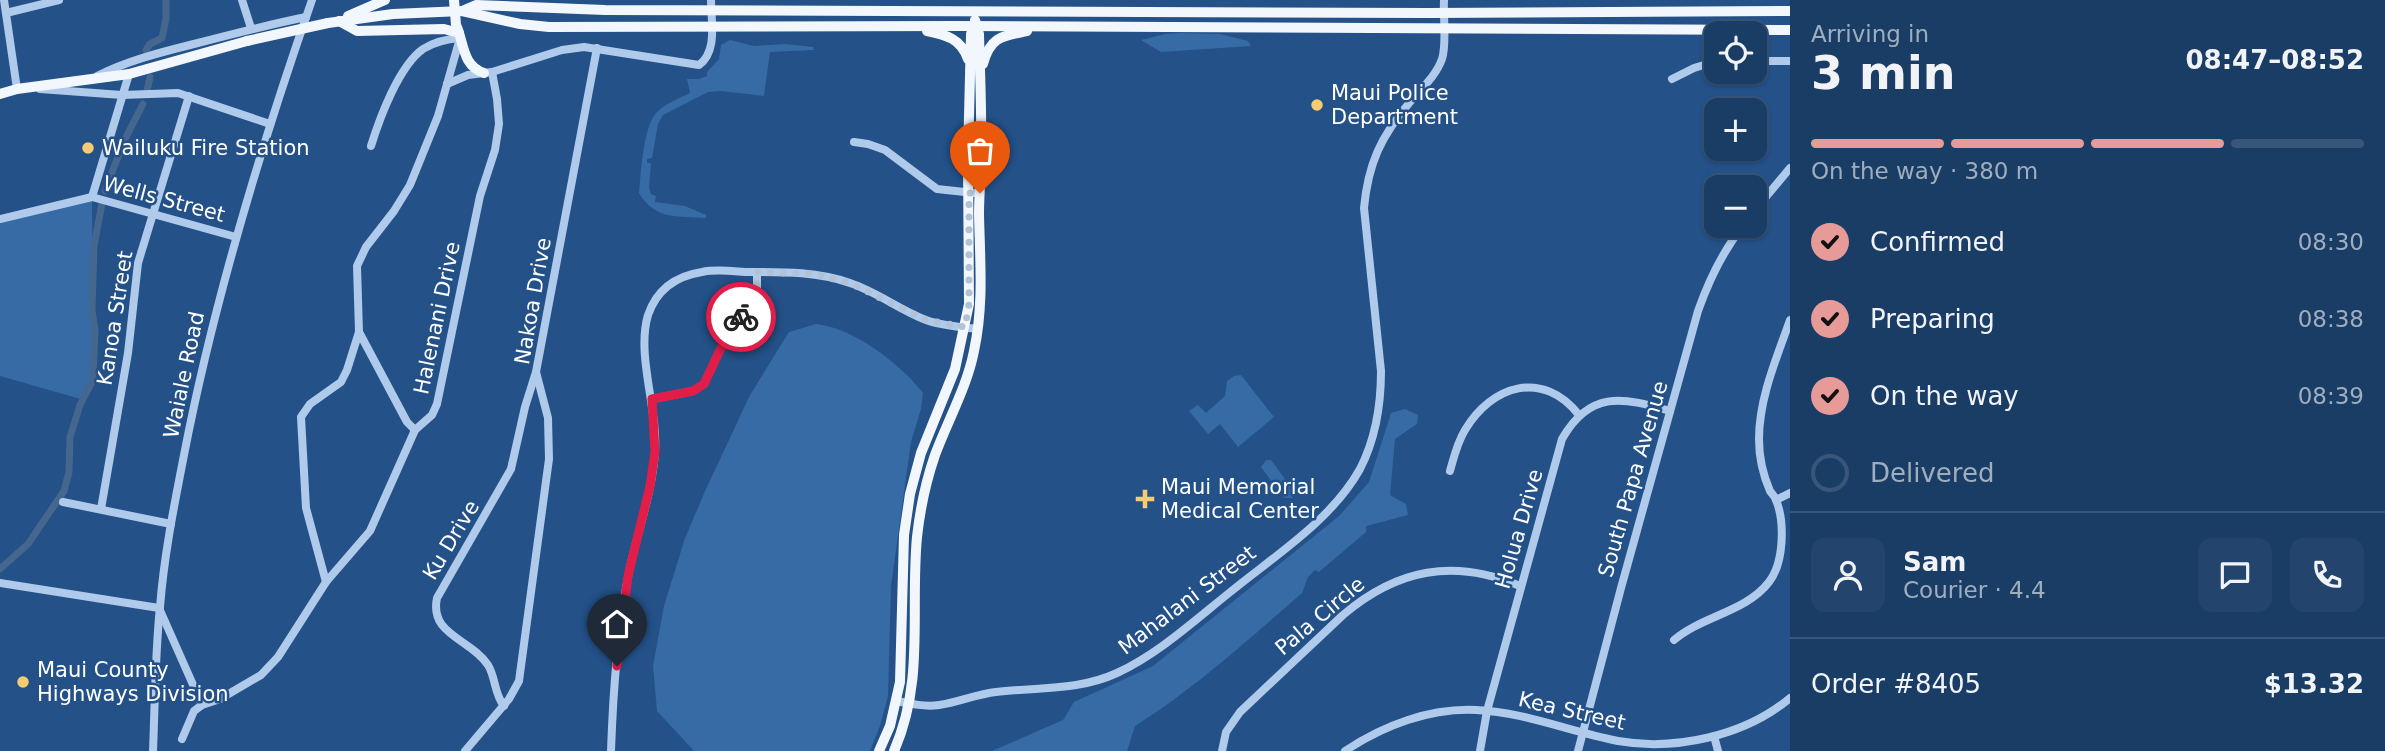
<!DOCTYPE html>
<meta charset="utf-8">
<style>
:root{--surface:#1a3d66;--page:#23446c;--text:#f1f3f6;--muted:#9faebf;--line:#38567a;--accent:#e69b98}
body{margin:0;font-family:"DejaVu Sans",sans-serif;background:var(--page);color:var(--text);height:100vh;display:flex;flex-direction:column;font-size:26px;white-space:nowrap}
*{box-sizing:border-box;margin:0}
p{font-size:23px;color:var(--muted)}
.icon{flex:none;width:38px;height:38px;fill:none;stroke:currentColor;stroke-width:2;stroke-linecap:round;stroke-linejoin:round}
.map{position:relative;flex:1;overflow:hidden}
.details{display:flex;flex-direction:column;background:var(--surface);width:595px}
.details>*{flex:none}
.buttons{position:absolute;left:1704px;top:21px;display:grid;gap:14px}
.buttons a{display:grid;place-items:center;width:63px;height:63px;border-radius:14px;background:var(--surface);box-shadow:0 2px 5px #0004,0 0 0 2px var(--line);font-size:35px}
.pin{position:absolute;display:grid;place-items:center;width:60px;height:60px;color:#fff;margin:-72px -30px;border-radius:50% 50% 50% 0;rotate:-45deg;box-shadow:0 0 7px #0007}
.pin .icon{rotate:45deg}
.courier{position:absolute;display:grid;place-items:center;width:70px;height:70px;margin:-35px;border:5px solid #e11d48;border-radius:50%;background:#fff;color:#222;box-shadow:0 2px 9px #0007}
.summary em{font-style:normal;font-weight:800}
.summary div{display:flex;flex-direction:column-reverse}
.summary{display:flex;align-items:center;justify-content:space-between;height:119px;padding:0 21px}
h1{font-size:46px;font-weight:800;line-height:52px}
.bar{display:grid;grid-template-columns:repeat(4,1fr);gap:10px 7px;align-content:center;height:84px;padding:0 21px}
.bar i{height:9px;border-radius:5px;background:var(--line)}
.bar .current{background:var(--accent)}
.bar p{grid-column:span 4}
.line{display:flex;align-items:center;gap:18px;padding:0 21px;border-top:2px solid var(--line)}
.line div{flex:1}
.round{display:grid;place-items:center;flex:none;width:74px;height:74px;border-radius:14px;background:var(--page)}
ol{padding:0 21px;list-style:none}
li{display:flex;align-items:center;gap:21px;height:77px}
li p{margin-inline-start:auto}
li .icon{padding:7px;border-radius:50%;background:var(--accent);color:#111;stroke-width:4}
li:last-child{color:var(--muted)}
li i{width:38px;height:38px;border:4px solid var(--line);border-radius:50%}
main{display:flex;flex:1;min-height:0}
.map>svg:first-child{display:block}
.green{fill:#376ba5}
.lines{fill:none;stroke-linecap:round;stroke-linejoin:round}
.canal{stroke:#45678e;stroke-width:7}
.minor{stroke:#afcaea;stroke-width:8}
.major{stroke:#f2f7fe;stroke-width:10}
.major-bridge{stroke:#f2f7fe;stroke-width:10}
.done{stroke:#b2c2d5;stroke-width:7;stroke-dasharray:0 12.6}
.route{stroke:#e11d48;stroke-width:9}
.poi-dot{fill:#f5cc71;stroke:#235188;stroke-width:2.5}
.labels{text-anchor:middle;stroke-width:5;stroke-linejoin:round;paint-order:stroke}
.poi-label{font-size:21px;fill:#fff;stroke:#235188;text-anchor:start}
.street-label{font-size:21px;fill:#fff;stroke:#235188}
</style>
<main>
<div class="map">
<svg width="1790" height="751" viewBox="0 0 1790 751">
<rect width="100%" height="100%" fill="#235188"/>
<g class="green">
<path d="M1181,33L1220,34L1248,41L1251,46L1161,52L1141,40L1165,34Z"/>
<path d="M730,40L754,46L785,44L813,47L814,50L770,52L764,96L721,91L708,92L663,115L658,124L652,158L647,159V163H651L649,188L651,194L656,196L655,202L685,206L706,215V218C677,216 655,220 639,193C641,173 643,126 657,112C665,104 680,98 690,93L687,79H699L707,76V72L719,59L721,45Z"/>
<path d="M92,197L93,376L84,400L0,376V219Z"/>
<path d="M816,324C852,327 901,364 923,393L921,409L911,442L891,586L888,696L880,726L870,751H694L657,711L653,666L664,606L685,538L706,489L750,395L789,332Z"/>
<path d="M1241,375L1274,417L1238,447L1220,424L1208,434L1189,411L1198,405L1206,413L1225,396L1227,381L1234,376Z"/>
<path d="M1405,409L1418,415L1417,424L1395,439L1390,495L1406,504L1408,515L1366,526V532L1319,572L1315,570L1308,577L1302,593C1248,640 1195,688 1135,726L1127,751H992L1063,720L1074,702L1153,666L1339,516L1369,482L1391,413Z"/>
<path d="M1266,460H1271L1294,491L1292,498H1284L1261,467Z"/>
</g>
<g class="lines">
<g class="canal">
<path d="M146,50L150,44L162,38L166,19V0"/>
<path d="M147,91L150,77"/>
<path d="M105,191L124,141L143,104"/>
<path d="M0,569L28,544L64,491L69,472L70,437L80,405L92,382L93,375L95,331L92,310L94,246L102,203"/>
</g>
<g class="minor">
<path d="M4,0L17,89"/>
<path d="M242,0L251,28"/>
<path d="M6,13L59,0"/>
<path d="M1755,61H1790"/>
<path d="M97,76C127,61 158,53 190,45C228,35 267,25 306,17"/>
<path d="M1672,79L1694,68L1717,61"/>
<path d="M447,84L468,75L492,72L562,50L584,47L699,65C718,51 711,21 711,0"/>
<path d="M40,89L122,95L178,93L270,124"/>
<path d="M854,142L868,144L885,150L937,189L974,193"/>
<path d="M92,197L129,74"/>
<path d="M1755,210L1790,168"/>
<path d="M0,219L92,197L236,237"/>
<path d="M359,332L407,422L415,430"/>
<path d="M652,399L693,391L704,384L720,350L757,290V272"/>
<path d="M1450,471C1454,457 1457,443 1465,430C1492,385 1543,369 1579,415"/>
<path d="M1776,500L1790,493"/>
<path d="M63,502L171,524"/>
<path d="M101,509L128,353L138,263L189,96"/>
<path d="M326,582L370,531L415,430L432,415L437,404L480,196L495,150L499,124L497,99L492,72"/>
<path d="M0,583L159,608L202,705"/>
<path d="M1674,640C1702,616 1746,612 1769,582C1784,563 1785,522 1776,500C1775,496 1772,494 1770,491C1763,475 1759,456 1759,439C1759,398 1777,357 1790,320"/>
<path d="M897,701C911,704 925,707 939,705C959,702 977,694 996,692C1037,687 1078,691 1117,673C1158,654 1194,621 1229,593C1274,556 1331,521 1360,469C1376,438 1381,406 1381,371L1364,208C1368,164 1381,136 1410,102C1421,89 1436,76 1442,59C1447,44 1443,17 1444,0"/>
<path d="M504,706C494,694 496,678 488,665C471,639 429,635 437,598L511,469L525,407L536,372"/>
<path d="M1714,736L1718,751"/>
<path d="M182,739L194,711L202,705L220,699L261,675L278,657L326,582L306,508L301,417L310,404L341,382L347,370L359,332L357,266L366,247L394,211L410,185L438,116L460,38C447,39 434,42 423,49C399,66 380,117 371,146"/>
<path d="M153,751C155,703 155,655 160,607C164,556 174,506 184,455C214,300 260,149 312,0"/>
<path d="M465,751L509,699L519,681L549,459L548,418L536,372L597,48"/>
<path d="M611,751C613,693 617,634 628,577C636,535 652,495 655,452C658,409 636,355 648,315C657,289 676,276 702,272C716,269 731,271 745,272C780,272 816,271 850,283C877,292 900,310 926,320C942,326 961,327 978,329"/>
<path d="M1222,751L1226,732L1240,712L1343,615C1397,569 1454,558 1520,586"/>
<path d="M1345,751C1384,725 1430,708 1476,710C1525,712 1570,732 1618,741C1675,751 1745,736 1790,698"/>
<path d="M1480,751L1487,711L1562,439C1590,390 1623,397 1670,411"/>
<path d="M1578,751L1621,588L1698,311C1709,280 1722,252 1743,226"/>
</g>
<g class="major">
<path d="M462,11L520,24L549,27L958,26L1790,30"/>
<path d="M348,16L385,0"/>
<path d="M339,21L357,31L444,29L459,33"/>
<path d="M328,23L393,14L462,11L476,5L605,10L1427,13L1790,11"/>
<path d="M457,27C464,45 463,66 484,73"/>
<path d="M927,31C947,35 961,39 968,59"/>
<path d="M983,64C990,37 1002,36 1027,31"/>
<path d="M0,94L17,89L129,74L247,41"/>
<path d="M879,751L890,726L900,682L904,535L910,494L921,453L955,369L969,304L968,158L971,34L975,26"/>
<path d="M894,751C925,680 910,612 917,537C920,510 926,481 935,455C948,420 967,387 974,351C984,304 980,262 979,214C979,195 981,175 981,156C982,115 980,75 979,34L975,20"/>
</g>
<g class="major-bridge">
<path d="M454,0L456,25"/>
<path d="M247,41L328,23"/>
</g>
</g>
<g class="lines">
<path class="done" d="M741,317L757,290V272L815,274L850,283L926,320L965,327L969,304V193H980"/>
<path class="route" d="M617,666L628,576L650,486L655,452L652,399L693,391L704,384L720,350L741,317"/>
</g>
<g class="poi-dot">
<circle cx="1317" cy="105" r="7"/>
<circle cx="88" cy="148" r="7"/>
<path d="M1141.5 488.5h7v7h7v7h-7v7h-7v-7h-7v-7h7z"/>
<circle cx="23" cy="682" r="7"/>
</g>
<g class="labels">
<g class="poi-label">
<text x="1331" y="100">Maui Police<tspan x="1331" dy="24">Department</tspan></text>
<text x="102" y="155">Wailuku Fire Station</text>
<text x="1161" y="494">Maui Memorial<tspan x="1161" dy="24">Medical Center</tspan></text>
<text x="37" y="677">Maui County<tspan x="37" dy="24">Highways Division</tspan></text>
</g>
<g class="street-label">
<text transform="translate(164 199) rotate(15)" y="7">Wells Street</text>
<text transform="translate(533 301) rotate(-80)" y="7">Nakoa Drive</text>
<text transform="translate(115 318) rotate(-81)" y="7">Kanoa Street</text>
<text transform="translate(437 318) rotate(-78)" y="7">Halenani Drive</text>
<text transform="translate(184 375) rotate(-78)" y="7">Waiale Road</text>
<text transform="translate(1633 479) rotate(-74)" y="7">South Papa Avenue</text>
<text transform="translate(1519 529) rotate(-74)" y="7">Holua Drive</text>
<text transform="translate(451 540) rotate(-59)" y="7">Ku Drive</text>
<text transform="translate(1187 600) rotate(-37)" y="7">Mahalani Street</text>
<text transform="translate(1320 616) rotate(-40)" y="7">Pala Circle</text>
<text transform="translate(1572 711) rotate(13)" y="7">Kea Street</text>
</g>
</g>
</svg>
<div class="buttons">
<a><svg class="icon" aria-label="locate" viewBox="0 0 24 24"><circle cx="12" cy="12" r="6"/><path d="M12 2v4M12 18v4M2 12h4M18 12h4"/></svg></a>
<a>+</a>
<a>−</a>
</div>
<div class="pin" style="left:980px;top:193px;background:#ea580c"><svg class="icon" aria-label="bag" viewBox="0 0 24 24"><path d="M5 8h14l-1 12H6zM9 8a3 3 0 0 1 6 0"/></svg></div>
<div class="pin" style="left:617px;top:666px;background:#1f2937"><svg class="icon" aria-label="home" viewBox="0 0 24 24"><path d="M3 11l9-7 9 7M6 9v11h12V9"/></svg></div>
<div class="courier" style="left:741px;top:317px"><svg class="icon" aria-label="bike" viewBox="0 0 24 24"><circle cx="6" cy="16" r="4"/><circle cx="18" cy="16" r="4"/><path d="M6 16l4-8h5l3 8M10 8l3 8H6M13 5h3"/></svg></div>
</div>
<section class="details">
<div class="summary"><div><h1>3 min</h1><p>Arriving in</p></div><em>08:47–08:52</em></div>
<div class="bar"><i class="current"></i><i class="current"></i><i class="current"></i><i></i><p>On the way · 380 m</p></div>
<ol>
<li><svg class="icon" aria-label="check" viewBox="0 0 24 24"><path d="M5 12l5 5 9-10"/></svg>Confirmed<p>08:30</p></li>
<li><svg class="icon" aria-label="check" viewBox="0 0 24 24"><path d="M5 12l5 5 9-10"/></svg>Preparing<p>08:38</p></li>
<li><svg class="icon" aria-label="check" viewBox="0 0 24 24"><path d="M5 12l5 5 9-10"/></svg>On the way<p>08:39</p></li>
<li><i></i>Delivered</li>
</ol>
<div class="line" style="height:126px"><a class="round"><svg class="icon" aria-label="person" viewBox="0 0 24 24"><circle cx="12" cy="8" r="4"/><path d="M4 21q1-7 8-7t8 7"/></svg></a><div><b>Sam</b><p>Courier · 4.4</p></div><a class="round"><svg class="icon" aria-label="chat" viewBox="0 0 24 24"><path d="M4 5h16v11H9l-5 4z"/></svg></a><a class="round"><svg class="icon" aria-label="phone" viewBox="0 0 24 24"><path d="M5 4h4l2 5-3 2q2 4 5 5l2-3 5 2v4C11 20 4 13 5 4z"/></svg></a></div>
<div class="line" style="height:91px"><div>Order #8405</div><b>$13.32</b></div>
</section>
</main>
